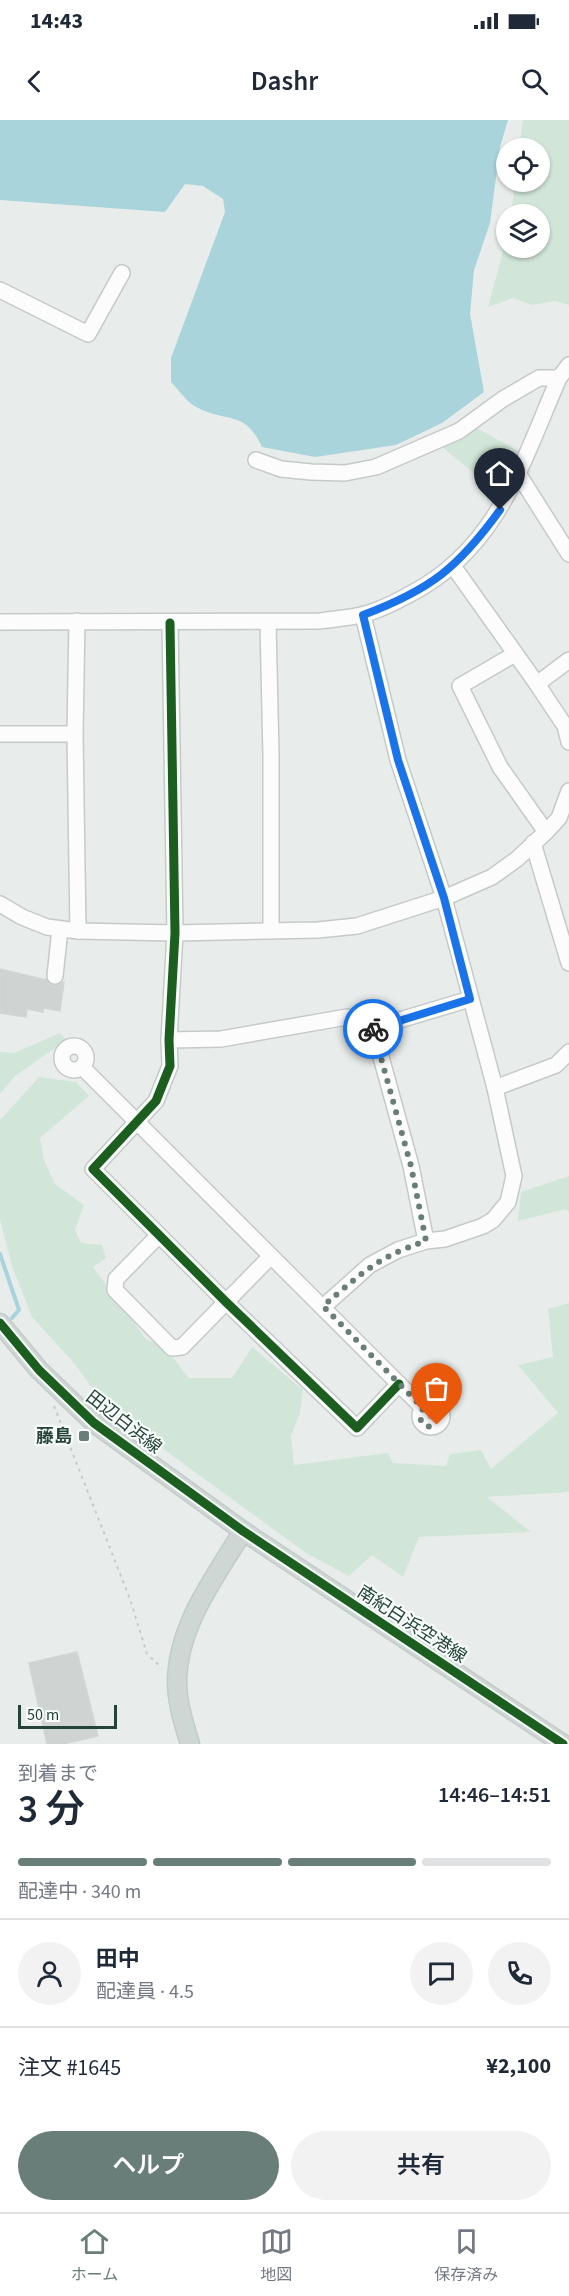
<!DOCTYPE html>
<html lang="ja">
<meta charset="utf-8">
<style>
:root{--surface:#fff;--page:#f2f2f3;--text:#1f2937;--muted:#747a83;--line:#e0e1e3;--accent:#697e78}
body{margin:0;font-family:"Source Sans 3","Noto Sans JP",sans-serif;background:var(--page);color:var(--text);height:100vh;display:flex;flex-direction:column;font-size:22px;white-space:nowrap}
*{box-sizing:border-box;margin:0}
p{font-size:20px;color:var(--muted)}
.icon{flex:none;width:33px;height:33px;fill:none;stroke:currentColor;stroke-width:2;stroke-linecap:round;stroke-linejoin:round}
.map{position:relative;height:1624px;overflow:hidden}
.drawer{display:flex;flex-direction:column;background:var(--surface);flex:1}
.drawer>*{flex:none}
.buttons{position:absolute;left:496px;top:18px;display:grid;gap:12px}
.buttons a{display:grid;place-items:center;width:54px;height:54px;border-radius:50%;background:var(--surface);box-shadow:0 2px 4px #0004;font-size:30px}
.scale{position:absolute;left:18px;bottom:15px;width:99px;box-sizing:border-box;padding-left:6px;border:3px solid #24423a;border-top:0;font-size:16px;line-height:21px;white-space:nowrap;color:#24423a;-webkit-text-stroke:4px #f7fbf9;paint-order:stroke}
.pin{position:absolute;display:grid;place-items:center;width:51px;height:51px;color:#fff;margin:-62px -26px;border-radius:50% 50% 50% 0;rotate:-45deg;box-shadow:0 0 6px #0007}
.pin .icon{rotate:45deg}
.courier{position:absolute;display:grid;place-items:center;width:60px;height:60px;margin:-30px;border:4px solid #1a73e8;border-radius:50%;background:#fff;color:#222;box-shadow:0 2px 8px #0007}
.head em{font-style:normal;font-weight:600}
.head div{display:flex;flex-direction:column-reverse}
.head{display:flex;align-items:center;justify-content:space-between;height:102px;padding:0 18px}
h1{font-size:39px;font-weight:600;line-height:45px}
.bar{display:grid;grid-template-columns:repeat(4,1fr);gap:9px 6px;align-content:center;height:72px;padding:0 18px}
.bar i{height:8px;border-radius:4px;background:var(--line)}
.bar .active{background:var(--accent)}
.bar p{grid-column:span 4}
.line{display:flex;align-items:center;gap:15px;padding:0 18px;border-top:2px solid var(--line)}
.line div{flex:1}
.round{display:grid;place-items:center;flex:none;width:63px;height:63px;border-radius:32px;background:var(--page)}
.primary-button{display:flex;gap:12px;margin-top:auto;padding:12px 18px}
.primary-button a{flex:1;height:69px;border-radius:36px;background:var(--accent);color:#fff;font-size:24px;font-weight:600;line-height:69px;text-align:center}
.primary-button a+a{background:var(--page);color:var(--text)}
.status{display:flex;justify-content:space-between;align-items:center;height:42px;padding:0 30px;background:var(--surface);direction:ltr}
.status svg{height:16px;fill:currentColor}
header{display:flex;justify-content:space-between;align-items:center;height:78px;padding:0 18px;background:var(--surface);font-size:27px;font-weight:600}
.dock{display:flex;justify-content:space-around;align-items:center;height:84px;border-top:2px solid var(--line);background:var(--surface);font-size:16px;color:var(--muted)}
.dock a{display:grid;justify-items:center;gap:3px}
.dock .active{color:var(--accent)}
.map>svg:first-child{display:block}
.green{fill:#d1e6d8}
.water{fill:#a9d4db}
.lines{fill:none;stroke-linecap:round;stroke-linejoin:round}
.stream{stroke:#a9d4db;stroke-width:4}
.building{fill:#cfd4d2;stroke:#d1d6d4;stroke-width:1.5}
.minor-casing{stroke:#c5cac8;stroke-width:18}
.major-casing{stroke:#c3ccc9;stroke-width:21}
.path{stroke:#c3ccca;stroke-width:2;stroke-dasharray:3 4.5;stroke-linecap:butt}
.minor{stroke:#fcfcfc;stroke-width:15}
.major{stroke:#cfd7d5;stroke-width:18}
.cycleway-casing{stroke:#f7fbf9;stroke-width:13}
.cycleway{stroke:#1b5e20;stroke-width:9}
.done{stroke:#697e78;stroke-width:6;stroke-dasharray:0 10.8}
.route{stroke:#1a73e8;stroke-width:8}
.poi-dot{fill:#697e78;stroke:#f7fbf9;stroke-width:2}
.labels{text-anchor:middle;stroke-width:4.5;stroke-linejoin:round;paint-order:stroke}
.street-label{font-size:18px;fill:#24423a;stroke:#f7fbf9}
.poi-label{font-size:18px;font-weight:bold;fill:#24423a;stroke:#f7fbf9;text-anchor:end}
</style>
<div class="status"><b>14:43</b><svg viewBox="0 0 49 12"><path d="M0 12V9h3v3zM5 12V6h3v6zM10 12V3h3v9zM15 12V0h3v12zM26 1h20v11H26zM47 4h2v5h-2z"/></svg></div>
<header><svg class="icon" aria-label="back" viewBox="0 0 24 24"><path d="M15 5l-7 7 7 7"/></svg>Dashr<svg class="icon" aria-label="search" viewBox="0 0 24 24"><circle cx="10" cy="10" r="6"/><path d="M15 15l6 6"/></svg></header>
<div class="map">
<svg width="569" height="1624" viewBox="0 0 569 1624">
<rect width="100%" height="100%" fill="#e8edeb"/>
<g class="green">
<path d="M523,0H569V185L555,181L532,185L513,178L488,187L507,117V128H540V94H511L515,62H540V28H519Z"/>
<path d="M473,306L518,331L499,374L442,327Z"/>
<path d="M60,913L66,920L15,956L0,974V932L14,933Z"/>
<path d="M39,957L76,962L89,976L40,1018L44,1040L55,1064L84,1085L75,1110L81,1123L102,1125L106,1138L93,1147L146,1219L164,1226L189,1258H232L252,1227L303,1270L300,1293L291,1316L294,1345L388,1333L393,1343L446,1346L450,1334L481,1330L491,1349L558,1293L518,1245L553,1237L548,1189L569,1183V1372L487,1377L531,1412L419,1417L403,1457L372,1435L349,1456L306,1433L107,1288L73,1242L32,1197L12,1146L0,1099V1000Z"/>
<path d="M569,1056V1093L566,1089L518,1101L521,1072Z"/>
</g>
<path class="water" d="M0,0H508L500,27L490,103L474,150L470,194L484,272L442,303L396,325L315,337L262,327C245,290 228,303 198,288C188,284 179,270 171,262V238L225,92L223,79L203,66L185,64L165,92L0,80Z"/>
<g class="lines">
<path class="stream" d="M0,1134L19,1190L12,1198"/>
</g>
<g class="building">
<path d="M0,849L46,860L53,866L64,862L60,891L43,888V892L27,889L26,897L0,893Z"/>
<path d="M77,1532L98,1616L63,1624H47L29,1543Z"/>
</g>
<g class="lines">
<defs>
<g id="minor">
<path d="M0,170L88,214L122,153"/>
<path d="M256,340L281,349L311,352L345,353L376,347L459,311L503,279L539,258H559"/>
<path d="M519,355L569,434"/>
<path d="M453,446L537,564L565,606L569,622"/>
<path d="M77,501L75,614L78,811"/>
<path d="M0,502L320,501C334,499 348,498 361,495C379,491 396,482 412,473C499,427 522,342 559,258L569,245"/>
<path d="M268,502L271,635V811"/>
<path d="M170,503L175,813L169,920L170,946L156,981L93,1049L226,1182L357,1308L399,1264"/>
<path d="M515,534L460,566L500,647L546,712"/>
<path d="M537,564L569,540"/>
<path d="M0,614H75"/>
<path d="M533,723L569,843"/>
<path d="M0,784L22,797L47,807L78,811L175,813L318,810L357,806L444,778L492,757L517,739L546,712L559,698L569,671"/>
<path d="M55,856L60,809"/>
<path d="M373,908L411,1046L426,1121"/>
<path d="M169,920L221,919L347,897L373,908L470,879"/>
<circle cx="74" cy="938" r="12"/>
<path d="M82,947L423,1288"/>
<path d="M495,968L556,945L569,932"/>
<path d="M159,1115L116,1159L115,1170L172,1228L182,1227L270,1137"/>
<path d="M323,1187L370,1145L398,1130L426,1121L445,1119L483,1106L493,1100L508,1082L514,1056L495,968L444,778L398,640L363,495"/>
<circle cx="431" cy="1296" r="11"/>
</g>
<g id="major">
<path d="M0,1203L39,1250L94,1303L243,1411L563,1624"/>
<path d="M190,1624C184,1604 177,1583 177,1561C178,1505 215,1457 243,1411"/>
</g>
</defs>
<use href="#minor" class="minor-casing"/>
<use href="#major" class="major-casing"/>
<path class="path" d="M54,1286L130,1479L147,1534L162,1548"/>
<use href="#minor" class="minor"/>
<use href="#major" class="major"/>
<defs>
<g id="cycleway">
<path d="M170,503L175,813L169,920L170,946L156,981L93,1049L226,1182L357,1308L399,1264"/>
<path d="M0,1203L39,1250L94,1303L243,1411L563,1624"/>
</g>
</defs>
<use href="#cycleway" class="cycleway-casing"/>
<use href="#cycleway" class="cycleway"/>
</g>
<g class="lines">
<path class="done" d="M373,909L411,1046L426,1121C377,1137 361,1154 323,1186L423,1288L420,1298C423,1306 430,1309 437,1305"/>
<path class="route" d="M373,909L470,879L444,778L398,640L363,495C430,470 458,448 500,390"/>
</g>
<rect class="poi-dot" x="78" y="1310" width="12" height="12" rx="3"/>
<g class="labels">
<g class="street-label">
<text transform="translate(124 1302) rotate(38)" y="6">田辺白浜線</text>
<text transform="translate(412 1504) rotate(33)" y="6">南紀白浜空港線</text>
</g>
<g class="poi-label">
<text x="72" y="1322">藤島</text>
</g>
</g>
</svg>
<div class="buttons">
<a><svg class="icon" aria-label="locate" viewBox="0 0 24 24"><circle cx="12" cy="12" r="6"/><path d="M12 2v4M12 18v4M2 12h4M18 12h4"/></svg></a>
<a><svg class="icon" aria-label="layers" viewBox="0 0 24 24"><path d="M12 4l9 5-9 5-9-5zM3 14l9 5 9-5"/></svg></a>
</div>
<div class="scale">50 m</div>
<div class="pin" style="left:437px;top:1305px;background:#ea580c"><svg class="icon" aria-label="bag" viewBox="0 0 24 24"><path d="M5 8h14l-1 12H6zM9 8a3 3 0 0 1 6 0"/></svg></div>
<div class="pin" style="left:500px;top:390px;background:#1f2937"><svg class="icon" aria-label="home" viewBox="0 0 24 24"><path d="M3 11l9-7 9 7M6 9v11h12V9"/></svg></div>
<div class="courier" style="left:373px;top:909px"><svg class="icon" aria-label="bike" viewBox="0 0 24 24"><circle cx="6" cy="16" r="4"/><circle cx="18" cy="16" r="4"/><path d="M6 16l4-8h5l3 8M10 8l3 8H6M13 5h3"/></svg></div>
</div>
<section class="drawer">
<div class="head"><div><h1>3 分</h1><p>到着まで</p></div><em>14:46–14:51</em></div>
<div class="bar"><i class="active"></i><i class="active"></i><i class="active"></i><i></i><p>配達中 · 340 m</p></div>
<div class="line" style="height:108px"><a class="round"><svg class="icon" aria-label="person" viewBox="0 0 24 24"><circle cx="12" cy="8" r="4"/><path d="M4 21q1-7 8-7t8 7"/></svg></a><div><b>田中</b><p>配達員 · 4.5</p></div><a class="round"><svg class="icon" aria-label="chat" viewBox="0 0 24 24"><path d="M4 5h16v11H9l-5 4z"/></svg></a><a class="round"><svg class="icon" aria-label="phone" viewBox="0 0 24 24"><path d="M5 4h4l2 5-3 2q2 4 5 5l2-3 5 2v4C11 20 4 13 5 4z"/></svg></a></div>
<div class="line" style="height:78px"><div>注文 #1645</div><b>¥2,100</b></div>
<div class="primary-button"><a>ヘルプ</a><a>共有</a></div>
</section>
<nav class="dock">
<a class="active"><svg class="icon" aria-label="home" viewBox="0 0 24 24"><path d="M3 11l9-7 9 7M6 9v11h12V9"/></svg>ホーム</a>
<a><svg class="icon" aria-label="map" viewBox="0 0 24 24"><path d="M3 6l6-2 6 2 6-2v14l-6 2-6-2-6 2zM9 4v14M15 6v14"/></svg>地図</a>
<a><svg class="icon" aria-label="saved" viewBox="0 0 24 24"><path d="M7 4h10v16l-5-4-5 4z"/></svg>保存済み</a>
</nav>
